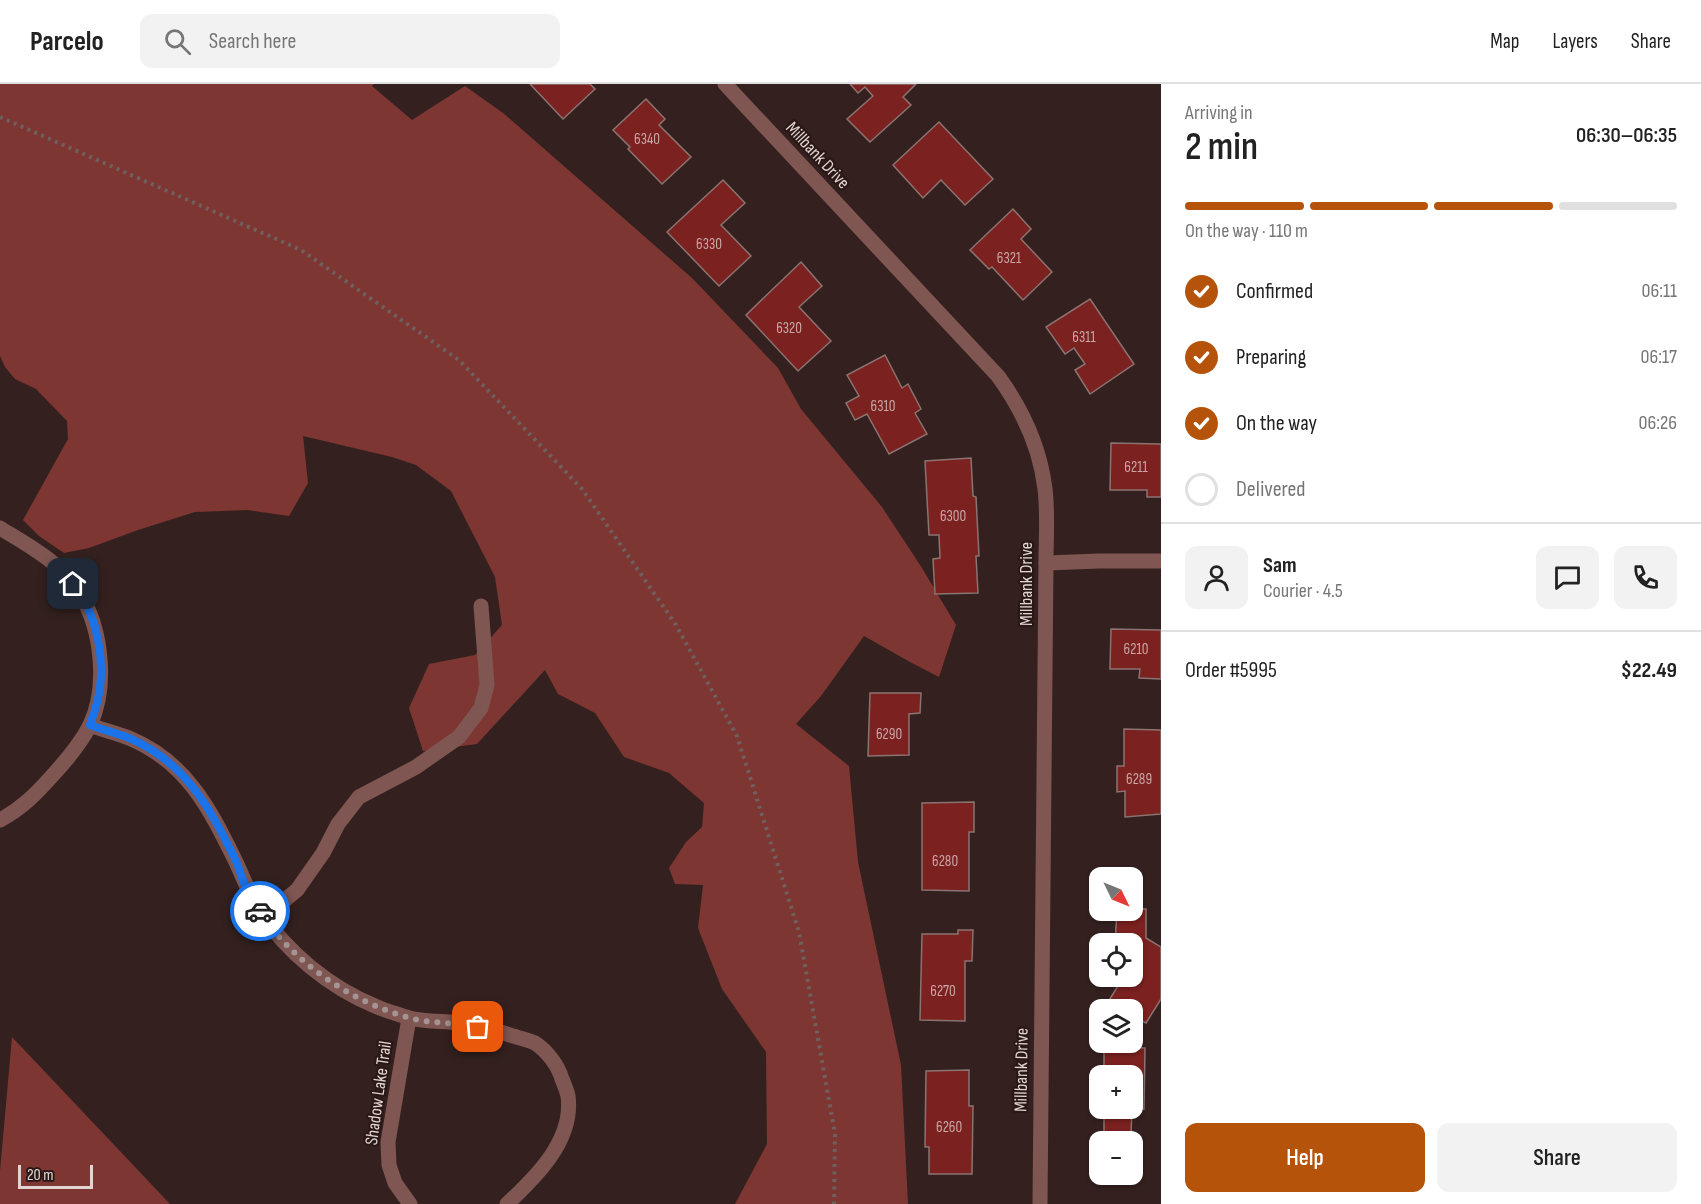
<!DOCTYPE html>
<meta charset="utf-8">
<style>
:root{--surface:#fff;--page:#f2f2f2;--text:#222;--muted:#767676;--line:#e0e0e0;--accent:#b45309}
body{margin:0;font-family:"Sofia Sans Condensed",sans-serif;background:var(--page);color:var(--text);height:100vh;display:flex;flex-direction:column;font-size:22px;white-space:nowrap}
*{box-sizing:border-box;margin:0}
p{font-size:20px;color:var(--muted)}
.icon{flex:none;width:33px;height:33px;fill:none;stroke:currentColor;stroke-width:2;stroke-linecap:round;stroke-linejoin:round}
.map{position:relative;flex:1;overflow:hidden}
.panel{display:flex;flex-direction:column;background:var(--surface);width:540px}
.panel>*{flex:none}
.needle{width:39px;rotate:133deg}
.tools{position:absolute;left:1089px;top:783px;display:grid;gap:12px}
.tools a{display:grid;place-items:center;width:54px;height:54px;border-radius:12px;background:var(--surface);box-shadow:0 2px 4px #0004;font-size:30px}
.scale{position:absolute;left:18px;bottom:15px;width:75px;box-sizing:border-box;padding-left:6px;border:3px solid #e1d4d3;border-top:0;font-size:16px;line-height:21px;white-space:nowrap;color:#e1d4d3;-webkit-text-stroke:4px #2a1816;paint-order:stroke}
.pin{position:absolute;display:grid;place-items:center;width:51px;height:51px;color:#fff;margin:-26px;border-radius:12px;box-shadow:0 3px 9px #0006}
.courier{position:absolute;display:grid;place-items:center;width:60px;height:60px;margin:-30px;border:4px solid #1a73e8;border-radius:50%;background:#fff;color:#222;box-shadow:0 2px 8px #0007}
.summary em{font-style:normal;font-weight:600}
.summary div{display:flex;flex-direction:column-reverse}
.summary{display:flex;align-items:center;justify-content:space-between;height:102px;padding:0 24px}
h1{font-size:39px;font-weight:600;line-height:45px}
.bar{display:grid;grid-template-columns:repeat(4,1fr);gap:9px 6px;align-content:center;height:72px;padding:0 24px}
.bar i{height:8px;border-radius:4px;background:var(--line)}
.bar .selected{background:var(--accent)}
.bar p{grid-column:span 4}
.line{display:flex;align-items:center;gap:15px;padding:0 24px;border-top:2px solid var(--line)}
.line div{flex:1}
.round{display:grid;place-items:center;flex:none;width:63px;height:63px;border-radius:12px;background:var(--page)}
ol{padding:0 24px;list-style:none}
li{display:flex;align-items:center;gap:18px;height:66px}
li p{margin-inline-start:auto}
li .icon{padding:6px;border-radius:50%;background:var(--accent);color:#fff;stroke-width:4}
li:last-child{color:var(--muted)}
li i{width:33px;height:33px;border:3px solid var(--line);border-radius:50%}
.cta{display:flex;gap:12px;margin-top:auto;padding:12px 24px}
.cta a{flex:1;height:69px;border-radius:12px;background:var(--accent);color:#fff;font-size:24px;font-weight:600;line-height:69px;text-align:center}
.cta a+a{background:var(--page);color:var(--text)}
header{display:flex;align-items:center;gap:36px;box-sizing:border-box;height:84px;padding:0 30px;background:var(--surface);border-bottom:2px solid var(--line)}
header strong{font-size:28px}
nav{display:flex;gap:33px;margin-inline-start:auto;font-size:21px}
.search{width:420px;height:54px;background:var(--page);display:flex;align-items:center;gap:15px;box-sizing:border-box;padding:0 21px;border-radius:12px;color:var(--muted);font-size:22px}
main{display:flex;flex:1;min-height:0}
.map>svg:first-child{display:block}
.green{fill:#7d3632}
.building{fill:#7b211f;stroke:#8a7370;stroke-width:1.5}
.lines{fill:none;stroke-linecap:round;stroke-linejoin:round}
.path{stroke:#705f5d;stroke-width:4;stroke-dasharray:3 4.5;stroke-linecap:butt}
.minor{stroke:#7f5652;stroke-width:15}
.done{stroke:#a49594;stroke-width:6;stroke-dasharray:0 10.8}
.route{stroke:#1a73e8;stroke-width:8}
.labels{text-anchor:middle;stroke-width:4.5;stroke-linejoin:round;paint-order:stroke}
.number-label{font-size:15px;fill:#c8a7a6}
.street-label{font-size:18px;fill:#e1d4d3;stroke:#2a1816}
</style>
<header>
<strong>Parcelo</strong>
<div class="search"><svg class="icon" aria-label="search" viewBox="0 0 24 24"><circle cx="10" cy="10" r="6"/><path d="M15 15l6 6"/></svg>Search here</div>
<nav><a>Map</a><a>Layers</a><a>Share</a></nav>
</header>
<main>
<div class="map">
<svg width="1161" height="1120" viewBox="0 0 1161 1120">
<rect width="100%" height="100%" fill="#34211f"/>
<g class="green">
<path d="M0,0H374L372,2L412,36L465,2L503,29L692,194L778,284L801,325L882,423L922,484L956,541L939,593L910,578L864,552L821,612L796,640L849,682L858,778L901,981L908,1120H735L767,1060L766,968L722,905L698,844L703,801L675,800L669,784L686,758L702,743L704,719L669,689L624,673L595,629L558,610L545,586L477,660L423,667L409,624L429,580L475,571L502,541L495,493L451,407L416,381L392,373L303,352L308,399L289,432L248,426L195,428L138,446L89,464L64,469L39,452L23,436L68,355L67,337L36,305L15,295L5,283L0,272Z"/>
<path d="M12,953L170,1120H0V1087Z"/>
</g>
<g class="building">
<path d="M530,0H590L595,5L563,35Z"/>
<path d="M850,0H916L903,13L911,21L870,58L847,35L873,12L865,3L858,9Z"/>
<path d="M646,15L665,35L659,41L691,73L662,100L628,65L630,63L613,46Z"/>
<path d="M939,38L993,95L965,121L941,96L923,114L893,81Z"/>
<path d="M723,96L745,119L721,141L751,172L719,202L667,148Z"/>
<path d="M1013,125L1031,145L1021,155L1052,188L1023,216L992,183L989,185L970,166Z"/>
<path d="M801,178L822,202L799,223L831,257L798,287L746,231Z"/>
<path d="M1090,215L1134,280L1090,310L1075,286L1085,280L1074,264L1065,270L1046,243Z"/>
<path d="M885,271L902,304L908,300L921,325L915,329L927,350L889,370L867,330L855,336L846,319L859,312L847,291Z"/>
<path d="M1111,359L1161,360V413H1147V406H1110Z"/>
<path d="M971,374L973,412L976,413L979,472H976L978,509L935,510L933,475L940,474L939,451H929L925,377Z"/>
<path d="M1111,545L1161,546V595L1139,594L1140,585H1110Z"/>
<path d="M870,609H921L920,629L909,630V671L868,672Z"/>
<path d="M1124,645L1161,646V730L1125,733V707L1117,708V682H1124Z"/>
<path d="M974,718V748H969V807L922,806V719Z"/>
<path d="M1132,825H1146V854L1161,863V915L1146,939L1132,932V926H1122L1108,918L1124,892H1132V860H1115L1117,826H1132Z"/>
<path d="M958,846H973L972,877H965V937L920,936L922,850H958Z"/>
<path d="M1104,963L1145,964L1144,1025L1132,1026L1131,1049H1104V1024H1132V992H1104Z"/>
<path d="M969,986V1022H973L972,1090H929V1063H925L926,987Z"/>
</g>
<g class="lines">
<path class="path" d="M0,33L301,166L459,276L582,405L676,541L737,652L799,848L835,1050L834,1120"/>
<g class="minor">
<path d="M725,0L998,292C1022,325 1040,363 1045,405C1048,429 1046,454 1046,479L1040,1120"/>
<path d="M0,444C29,462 62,479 80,510C102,545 108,603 90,641C81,659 65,678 52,692C36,710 21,725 0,736"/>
<path d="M1046,479L1099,477H1161"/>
<path d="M90,641C103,646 116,649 129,654C185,677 209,723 234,774C243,792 249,811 260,828C288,869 329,903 375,922C386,927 398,930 409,934"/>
<path d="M264,833L297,806L323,769L338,740L359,713L416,683L459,653L481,624L487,601L481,522"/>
<path d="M410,1120L395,1099L389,1081L388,1058L409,934C426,938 443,937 460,939C478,942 496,946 513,952C520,954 529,956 535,959C547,967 558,981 562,995C564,1000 567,1007 568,1012C574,1056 536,1093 507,1120"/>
</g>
</g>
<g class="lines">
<path class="done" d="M260,827C267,837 274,848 282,856C316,893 362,921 410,934C432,940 455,938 478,943"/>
<path class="route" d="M73,500C98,531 107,580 97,619C95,627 92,634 90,641C103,646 117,649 129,654C186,678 211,726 236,777C239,784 241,792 244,799C248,809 254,818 260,827"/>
</g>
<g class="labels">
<g class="number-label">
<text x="647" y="60">6340</text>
<text x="709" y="165">6330</text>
<text x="1009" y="179">6321</text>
<text x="789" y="249">6320</text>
<text x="1084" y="258">6311</text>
<text x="883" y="327">6310</text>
<text x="1136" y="388">6211</text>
<text x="953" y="437">6300</text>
<text x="1136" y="570">6210</text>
<text x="889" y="655">6290</text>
<text x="1139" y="700">6289</text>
<text x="945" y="782">6280</text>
<text x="943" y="912">6270</text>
<text x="949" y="1048">6260</text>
</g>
<g class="street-label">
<text transform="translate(818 71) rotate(47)" y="6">Millbank Drive</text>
<text transform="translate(1026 500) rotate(-90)" y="6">Millbank Drive</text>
<text transform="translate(1021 986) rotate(-89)" y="6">Millbank Drive</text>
<text transform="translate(378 1009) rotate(-82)" y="6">Shadow Lake Trail</text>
</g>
</g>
</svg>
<div class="tools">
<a><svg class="needle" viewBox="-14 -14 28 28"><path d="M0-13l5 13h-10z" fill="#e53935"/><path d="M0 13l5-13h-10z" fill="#767676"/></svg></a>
<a><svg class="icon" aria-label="locate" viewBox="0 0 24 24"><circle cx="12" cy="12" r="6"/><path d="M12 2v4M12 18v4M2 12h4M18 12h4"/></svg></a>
<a><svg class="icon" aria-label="layers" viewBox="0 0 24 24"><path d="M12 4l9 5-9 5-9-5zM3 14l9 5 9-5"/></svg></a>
<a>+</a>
<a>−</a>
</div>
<div class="scale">20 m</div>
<div class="pin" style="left:478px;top:943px;background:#ea580c"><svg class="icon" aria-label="bag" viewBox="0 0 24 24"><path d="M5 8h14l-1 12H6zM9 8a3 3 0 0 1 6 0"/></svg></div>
<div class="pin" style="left:73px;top:500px;background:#1f2937"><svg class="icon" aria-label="home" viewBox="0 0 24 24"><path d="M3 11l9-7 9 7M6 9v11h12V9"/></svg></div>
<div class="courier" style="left:260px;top:827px"><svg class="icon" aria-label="car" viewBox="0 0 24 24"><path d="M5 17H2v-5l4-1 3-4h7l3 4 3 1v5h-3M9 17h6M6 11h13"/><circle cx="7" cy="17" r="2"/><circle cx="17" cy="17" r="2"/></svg></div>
</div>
<section class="panel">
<div class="summary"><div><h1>2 min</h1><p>Arriving in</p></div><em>06:30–06:35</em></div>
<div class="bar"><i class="selected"></i><i class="selected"></i><i class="selected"></i><i></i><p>On the way · 110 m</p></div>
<ol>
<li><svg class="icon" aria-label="check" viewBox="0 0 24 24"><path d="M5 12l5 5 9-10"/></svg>Confirmed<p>06:11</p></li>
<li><svg class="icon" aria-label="check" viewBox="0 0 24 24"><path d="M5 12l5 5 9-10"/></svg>Preparing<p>06:17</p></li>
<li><svg class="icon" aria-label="check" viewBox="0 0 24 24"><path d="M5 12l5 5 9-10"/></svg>On the way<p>06:26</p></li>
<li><i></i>Delivered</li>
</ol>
<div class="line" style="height:108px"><a class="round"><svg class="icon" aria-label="person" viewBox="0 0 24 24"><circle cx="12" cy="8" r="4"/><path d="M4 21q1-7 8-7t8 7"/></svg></a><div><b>Sam</b><p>Courier · 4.5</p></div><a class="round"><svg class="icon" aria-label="chat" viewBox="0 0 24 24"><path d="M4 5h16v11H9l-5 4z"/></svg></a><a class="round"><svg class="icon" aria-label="phone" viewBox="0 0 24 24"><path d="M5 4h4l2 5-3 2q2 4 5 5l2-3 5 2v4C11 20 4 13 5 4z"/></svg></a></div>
<div class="line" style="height:78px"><div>Order #5995</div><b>$22.49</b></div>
<div class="cta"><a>Help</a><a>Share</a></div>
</section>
</main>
